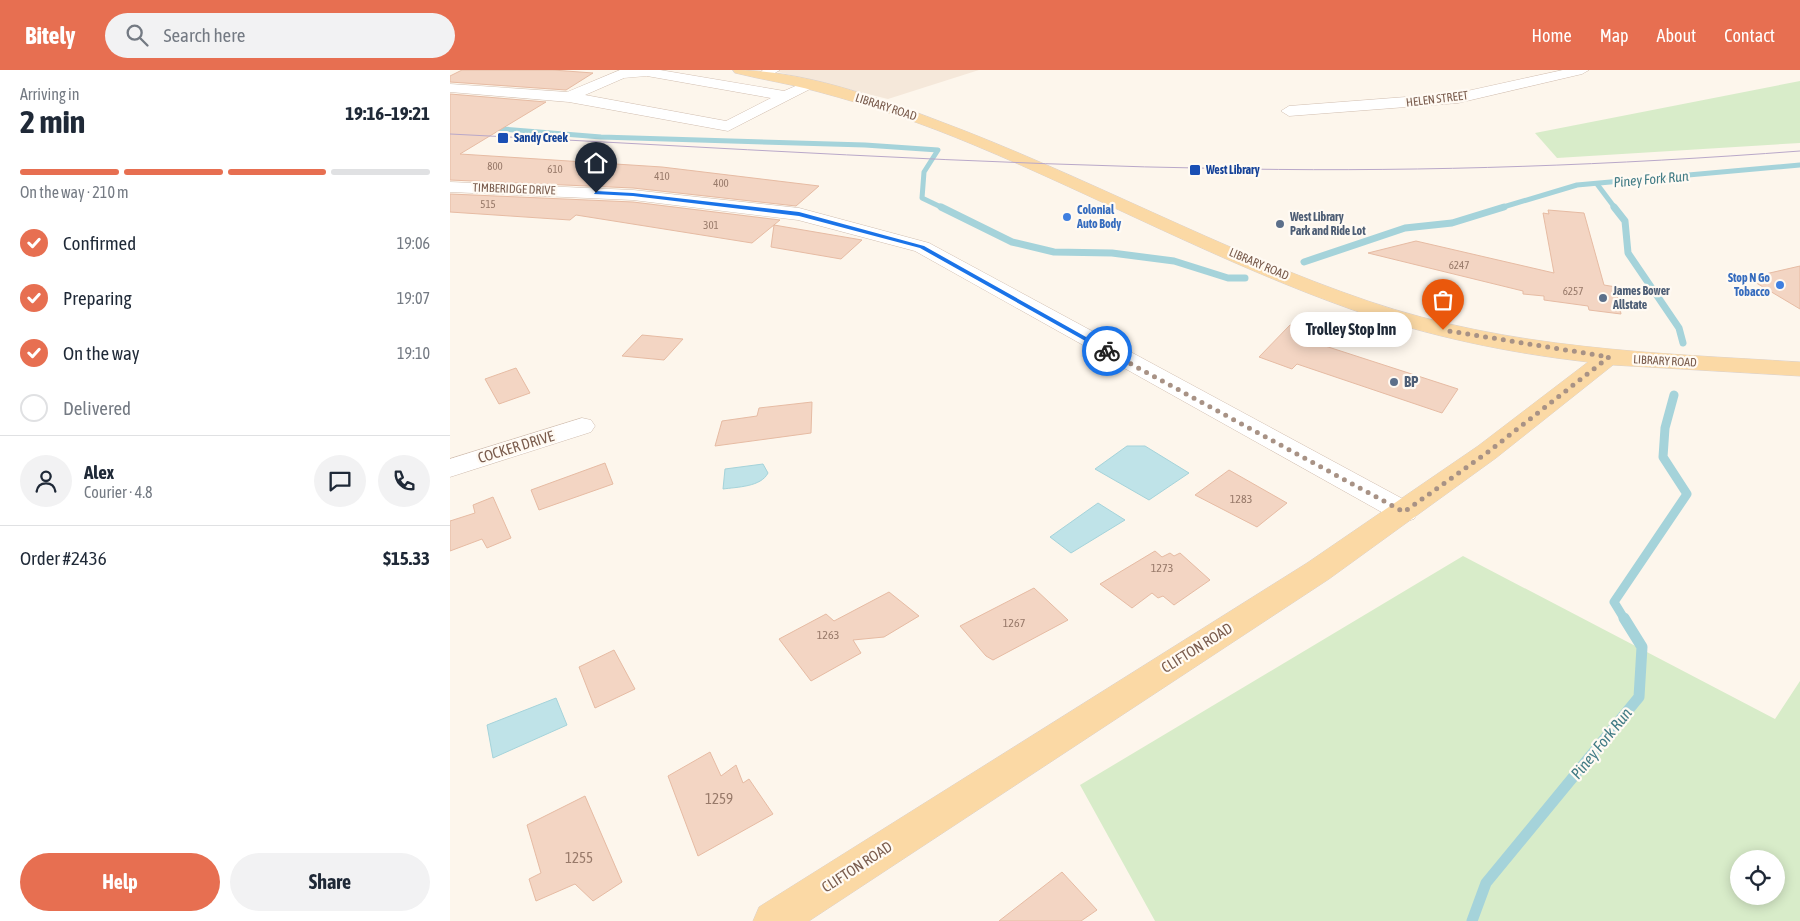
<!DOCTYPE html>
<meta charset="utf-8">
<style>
:root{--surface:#fff;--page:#f2f2f3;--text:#1f2937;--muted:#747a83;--line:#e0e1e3;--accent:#e76f51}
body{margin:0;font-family:"Asap Condensed",sans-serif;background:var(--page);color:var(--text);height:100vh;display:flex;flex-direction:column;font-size:19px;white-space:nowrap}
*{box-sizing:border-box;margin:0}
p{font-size:16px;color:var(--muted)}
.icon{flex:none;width:28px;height:28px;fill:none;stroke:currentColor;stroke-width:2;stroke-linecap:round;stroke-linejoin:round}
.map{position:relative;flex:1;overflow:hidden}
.details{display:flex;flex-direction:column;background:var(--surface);width:450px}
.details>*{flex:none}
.tools{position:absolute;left:1280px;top:780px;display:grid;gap:10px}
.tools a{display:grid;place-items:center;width:55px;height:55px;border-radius:50%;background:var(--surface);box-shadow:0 2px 12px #0003;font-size:25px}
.pin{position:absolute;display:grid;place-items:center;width:42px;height:42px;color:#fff;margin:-51px -21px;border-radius:50% 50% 50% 0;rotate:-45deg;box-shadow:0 0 5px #0007}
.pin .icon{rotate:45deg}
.courier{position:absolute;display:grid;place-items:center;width:50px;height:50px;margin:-25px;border:4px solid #1a73e8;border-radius:50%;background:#fff;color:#222;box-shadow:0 1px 6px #0007}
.bubble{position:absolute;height:35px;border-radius:18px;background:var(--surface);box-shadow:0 2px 12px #0003;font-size:16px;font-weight:700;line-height:35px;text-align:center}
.overview em{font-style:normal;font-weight:700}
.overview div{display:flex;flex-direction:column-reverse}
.overview{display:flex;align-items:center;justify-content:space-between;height:85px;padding:0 20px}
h1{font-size:32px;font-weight:700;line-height:38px}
.bar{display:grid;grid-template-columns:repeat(4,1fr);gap:8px 5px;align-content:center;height:60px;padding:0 20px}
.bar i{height:6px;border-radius:4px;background:var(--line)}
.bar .selected{background:var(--accent)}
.bar p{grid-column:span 4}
.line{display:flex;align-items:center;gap:12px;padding:0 20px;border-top:1px solid var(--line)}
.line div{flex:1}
.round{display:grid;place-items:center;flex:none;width:52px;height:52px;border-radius:26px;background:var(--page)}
ol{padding:0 20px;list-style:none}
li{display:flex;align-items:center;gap:15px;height:55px}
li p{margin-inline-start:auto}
li .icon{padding:5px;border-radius:50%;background:var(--accent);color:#fff;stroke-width:4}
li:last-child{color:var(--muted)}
li i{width:28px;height:28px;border:2px solid var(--line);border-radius:50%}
.cta{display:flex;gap:10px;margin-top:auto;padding:10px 20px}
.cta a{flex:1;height:58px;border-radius:30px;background:var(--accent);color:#fff;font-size:20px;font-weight:700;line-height:58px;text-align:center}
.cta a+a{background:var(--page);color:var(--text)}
header{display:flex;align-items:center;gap:30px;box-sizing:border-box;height:70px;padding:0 25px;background:var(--accent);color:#fff}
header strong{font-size:24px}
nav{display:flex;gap:28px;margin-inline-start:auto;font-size:18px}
.search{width:350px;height:45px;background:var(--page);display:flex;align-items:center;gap:12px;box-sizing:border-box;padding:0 18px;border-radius:28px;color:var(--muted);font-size:19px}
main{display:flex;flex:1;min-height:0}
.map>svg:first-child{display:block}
.residential{fill:#f5e8da}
.green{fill:#d8ecc9;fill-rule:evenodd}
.water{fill:#bfe3e8;stroke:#a5d3da}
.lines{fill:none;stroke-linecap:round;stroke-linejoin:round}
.stream-far3{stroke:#a5d3da;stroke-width:5}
.stream-far2{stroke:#a5d3da;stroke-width:7}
.stream-far1{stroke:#a5d3da;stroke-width:9}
.stream{stroke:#a5d3da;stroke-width:11}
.building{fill:#f3d5c3;stroke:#e6bba3}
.minor-casing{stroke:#d1beb0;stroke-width:1}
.major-casing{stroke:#dad1cd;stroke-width:1}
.minor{fill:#fff;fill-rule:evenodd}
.major{fill:#fbd9a5;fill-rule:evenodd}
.tram{stroke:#b9a8c9;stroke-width:1}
.route{fill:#1a73e8}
.done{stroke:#a89285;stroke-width:5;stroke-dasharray:0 9}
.transit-dot{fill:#1a4fb4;stroke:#fffaf3;stroke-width:2}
.shop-dot{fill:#3f7fe0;stroke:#fffaf3;stroke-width:2}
.service-dot{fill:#5c6f8a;stroke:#fffaf3;stroke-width:2}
.labels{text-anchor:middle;stroke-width:4.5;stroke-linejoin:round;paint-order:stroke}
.far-number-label{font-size:11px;fill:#987a6a}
.far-street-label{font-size:12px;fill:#7a5c4d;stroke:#fffaf3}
.far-transit-label{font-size:12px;font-weight:bold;fill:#164399;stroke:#fffaf3;text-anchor:start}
.far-shop-label{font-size:12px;font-weight:bold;fill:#366cbe;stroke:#fffaf3;text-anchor:start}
.far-service-label{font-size:12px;font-weight:bold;fill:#4e5e75;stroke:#fffaf3;text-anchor:start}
.number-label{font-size:12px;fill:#987a6a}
.far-water-label{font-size:14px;font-style:italic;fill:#437c86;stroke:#fffaf3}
.service-label{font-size:15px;font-weight:bold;fill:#4e5e75;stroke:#fffaf3;text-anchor:start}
.street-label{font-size:15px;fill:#7a5c4d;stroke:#fffaf3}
.near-number-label{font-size:15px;fill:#987a6a}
.water-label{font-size:16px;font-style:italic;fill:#437c86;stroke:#fffaf3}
</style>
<header>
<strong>Bitely</strong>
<div class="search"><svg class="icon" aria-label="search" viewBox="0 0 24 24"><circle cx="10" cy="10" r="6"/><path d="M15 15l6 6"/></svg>Search here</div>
<nav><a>Home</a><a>Map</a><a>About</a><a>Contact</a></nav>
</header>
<main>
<section class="details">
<div class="overview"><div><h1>2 min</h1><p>Arriving in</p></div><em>19:16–19:21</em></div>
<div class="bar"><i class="selected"></i><i class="selected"></i><i class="selected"></i><i></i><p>On the way · 210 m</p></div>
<ol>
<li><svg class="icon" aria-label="check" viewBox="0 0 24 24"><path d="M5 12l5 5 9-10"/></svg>Confirmed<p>19:06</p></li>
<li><svg class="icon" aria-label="check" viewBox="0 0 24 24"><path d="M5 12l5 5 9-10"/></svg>Preparing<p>19:07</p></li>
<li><svg class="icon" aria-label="check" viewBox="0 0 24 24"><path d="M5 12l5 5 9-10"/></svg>On the way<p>19:10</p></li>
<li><i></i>Delivered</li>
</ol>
<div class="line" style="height:90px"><a class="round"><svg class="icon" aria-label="person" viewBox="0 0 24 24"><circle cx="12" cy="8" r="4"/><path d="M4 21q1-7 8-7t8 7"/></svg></a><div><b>Alex</b><p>Courier · 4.8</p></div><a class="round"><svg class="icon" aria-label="chat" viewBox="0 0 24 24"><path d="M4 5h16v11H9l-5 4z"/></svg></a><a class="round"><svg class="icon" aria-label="phone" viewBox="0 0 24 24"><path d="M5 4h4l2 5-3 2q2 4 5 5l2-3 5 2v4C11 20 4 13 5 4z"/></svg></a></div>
<div class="line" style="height:65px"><div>Order #2436</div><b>$15.33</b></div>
<div class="cta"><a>Help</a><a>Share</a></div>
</section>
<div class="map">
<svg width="1350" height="851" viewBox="0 0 1350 851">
<rect width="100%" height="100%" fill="#fdf6ec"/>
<path class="residential" d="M320,0H529L438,29Z"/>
<g class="green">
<path d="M1350,11V73L1107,88L1085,63Z"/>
<path d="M1013,486L1325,649L1350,611V851H705L630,715ZM1289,789H1326V826H1289Z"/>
</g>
<g class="water">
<path d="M677,376H695L739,403L699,430L645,399Z"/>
<path d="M313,394L318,403C311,417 287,417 273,419L275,399Z"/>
<path d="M648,433L675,450L621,483L600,467Z"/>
<path d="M106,628L117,655L43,688L37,655Z"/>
</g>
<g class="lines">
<g class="stream-far3">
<path d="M40,58L151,67L415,75L488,80L474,102L472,128L493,138"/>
<path d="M1147,114L1165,138"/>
<path d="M1050,138L1127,115L1350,95"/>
</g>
<g class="stream-far2">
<path d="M491,137L562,172L604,182L662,183L724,191L778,208H795"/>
<path d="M1164,137L1175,151L1178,183L1229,258L1233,273"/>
<path d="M854,192L955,158L1002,153L1054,137"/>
</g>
<path class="stream-far1" d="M1175,550L1164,532L1237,424L1213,387L1215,358L1224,325"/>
<path class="stream" d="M1022,851L1036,813L1189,627L1192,577L1174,548"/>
</g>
<g class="building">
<path d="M12,0H103L143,3L116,20L0,12V6Z"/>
<path d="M0,24L96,32L10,84L212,97L369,116L346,136L183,118L0,110Z"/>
<path d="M0,124L183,132L330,150L302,173L126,145L120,150L0,142Z"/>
<path d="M1098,140L1134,143L1154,215L1166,217L1171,244L1139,240L1138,236L1094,230V226L1073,224V221L918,183L966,171L1104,203L1093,143L1099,144Z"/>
<path d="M324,155L412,170L391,189L321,177Z"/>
<path d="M1350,196V239L1298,208Z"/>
<path d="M840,255L875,266L869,274L1008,319L992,343L847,294L842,299L809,287Z"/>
<path d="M192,265L233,269L214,290L172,286Z"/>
<path d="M66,298L80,323L49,334L35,309Z"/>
<path d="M362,332L361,363L265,376L272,351L307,346L309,338Z"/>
<path d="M155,393L163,414L89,440L81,420Z"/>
<path d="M779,400L837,433L807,457L745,425Z"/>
<path d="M43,427L61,468L37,478L32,469L0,481V451L25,443L23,435Z"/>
<path d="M705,481L712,487L720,483L724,486L730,483L760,510L724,535L713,526L708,528L702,523L682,538L650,514Z"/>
<path d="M584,518L618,550L543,590L536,586L510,556Z"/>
<path d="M439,522L469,546L434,567L403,570L411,583L361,611L329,569L376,544L384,551Z"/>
<path d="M164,580L185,619L145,638L129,597Z"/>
<path d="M260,682L271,706L286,695L293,713L299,709L323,744L248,786L218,706Z"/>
<path d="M135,726L172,812L143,831L125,814L86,831L79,809L91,803L77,755Z"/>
<path d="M612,802L647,840L631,851H549Z"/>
</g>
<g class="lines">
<defs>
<g id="minor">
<path d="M170,0H210L334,21L357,11L364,15L362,18L278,61L119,32L0,22V14L117,22ZM197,6L321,28L276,51L135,25L174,8Z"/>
<path d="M313,0H330L316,8L309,4Z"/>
<path d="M1113,0H1139L1132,4L1008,33L839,46L831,41L839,36L1008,23Z"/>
<path d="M0,112L183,120L349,138L479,173L964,435L968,442L964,449L954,452L944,449L465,181L348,150L183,130L0,122Z"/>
<path d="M132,348L141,350L145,356L141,362L0,407V389Z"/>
</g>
<path id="major" d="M283,0C352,0 424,26 489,51C634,105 771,181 918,231C1060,279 1203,283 1350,292V306L1163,295L1046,388L879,509L359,851H303L309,837L857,493L1028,376L1138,292C1058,283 978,266 903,240C773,194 651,128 524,75C474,54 422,36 369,22C342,14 313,10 285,3Z"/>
</defs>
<use href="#minor" class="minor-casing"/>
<use href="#major" class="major-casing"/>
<use href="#minor" class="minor"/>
<use href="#major" class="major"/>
<path class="tram" d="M0,64C264,77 529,95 794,99C979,102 1165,95 1350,81"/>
</g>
<path class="route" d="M146,121L183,123L349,142L474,176L661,281L655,282L470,178L349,146L183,126L144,124Z"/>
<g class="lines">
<path class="done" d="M657,281L954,442L1038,382L1159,287L993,260"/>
</g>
<g class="transit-dot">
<rect x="47" y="62" width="12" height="12" rx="2.5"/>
<rect x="739" y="94" width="12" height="12" rx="2.5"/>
</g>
<g class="shop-dot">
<circle cx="617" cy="147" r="5"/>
<circle cx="1330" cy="215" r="5"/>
</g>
<g class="service-dot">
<circle cx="830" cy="154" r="5"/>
<circle cx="1153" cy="228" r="5"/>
<circle cx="944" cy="312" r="5"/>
</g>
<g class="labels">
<g class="far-number-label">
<text x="45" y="100">800</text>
<text x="105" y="103">610</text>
<text x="212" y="110">410</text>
<text x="271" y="117">400</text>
<text x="38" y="138">515</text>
<text x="261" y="159">301</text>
<text x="1009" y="199">6247</text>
<text x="1123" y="225">6257</text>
</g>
<g class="far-street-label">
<text transform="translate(987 29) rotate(-7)" y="4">HELEN STREET</text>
<text transform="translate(436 37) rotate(18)" y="4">LIBRARY ROAD</text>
<text transform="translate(64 119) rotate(2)" y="4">TIMBERIDGE DRIVE</text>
<text transform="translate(809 194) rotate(23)" y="4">LIBRARY ROAD</text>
<text transform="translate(1215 291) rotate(3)" y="4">LIBRARY ROAD</text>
</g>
<g class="far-transit-label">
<text x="64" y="72">Sandy Creek</text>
<text x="756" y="104">West Library</text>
</g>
<g class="far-shop-label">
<text x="627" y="144">Colonial<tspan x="627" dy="14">Auto Body</tspan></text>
<text x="1320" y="212" text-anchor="end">Stop N Go<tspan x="1320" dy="14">Tobacco</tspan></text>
</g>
<g class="far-service-label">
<text x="840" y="151">West Library<tspan x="840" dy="14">Park and Ride Lot</tspan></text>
<text x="1163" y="225">James Bower<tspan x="1163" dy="14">Allstate</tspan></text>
</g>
<g class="number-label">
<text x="791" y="433">1283</text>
<text x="712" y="502">1273</text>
<text x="564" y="557">1267</text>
<text x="378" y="569">1263</text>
</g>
<g class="far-water-label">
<text transform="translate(1201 109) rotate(-5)" y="5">Piney Fork Run</text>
</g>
<g class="service-label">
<text x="954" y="317">BP</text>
</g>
<g class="street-label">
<text transform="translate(66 377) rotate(-17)" y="5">COCKER DRIVE</text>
<text transform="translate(747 578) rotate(-32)" y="5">CLIFTON ROAD</text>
<text transform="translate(407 797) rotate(-33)" y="5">CLIFTON ROAD</text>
</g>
<g class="near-number-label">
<text x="269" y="734">1259</text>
<text x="129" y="793">1255</text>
</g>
<g class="water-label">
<text transform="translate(1151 673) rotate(-51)" y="6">Piney Fork Run</text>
</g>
</g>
</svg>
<div class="tools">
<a><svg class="icon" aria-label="locate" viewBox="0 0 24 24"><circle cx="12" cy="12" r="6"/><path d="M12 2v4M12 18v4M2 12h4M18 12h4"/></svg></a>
</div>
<div class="pin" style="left:993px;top:260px;background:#ea580c"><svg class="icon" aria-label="bag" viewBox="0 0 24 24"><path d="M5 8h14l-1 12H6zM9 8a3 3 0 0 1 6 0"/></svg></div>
<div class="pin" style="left:146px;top:123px;background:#1f2937"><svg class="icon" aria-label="home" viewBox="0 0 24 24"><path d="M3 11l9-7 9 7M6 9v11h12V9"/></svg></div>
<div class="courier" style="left:657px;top:281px"><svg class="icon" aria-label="bike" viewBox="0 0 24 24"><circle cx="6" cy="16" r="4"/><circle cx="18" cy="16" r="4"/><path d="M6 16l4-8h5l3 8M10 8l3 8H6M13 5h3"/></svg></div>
<div class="bubble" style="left:840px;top:242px;width:122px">Trolley Stop Inn</div>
</div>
</main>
